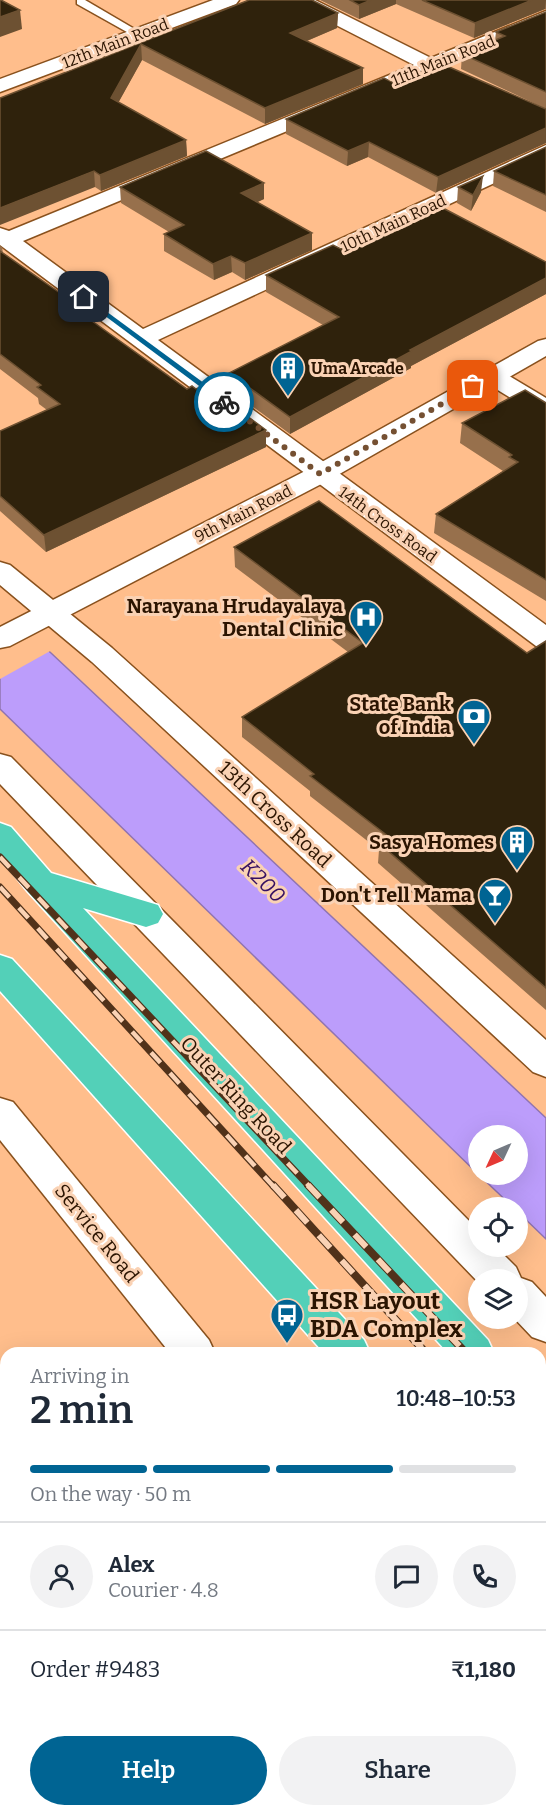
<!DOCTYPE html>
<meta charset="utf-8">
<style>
:root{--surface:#fff;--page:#f2f2f3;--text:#1f2937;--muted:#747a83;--line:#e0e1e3;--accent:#006493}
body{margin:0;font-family:Bitter,serif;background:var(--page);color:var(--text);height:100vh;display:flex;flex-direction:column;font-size:22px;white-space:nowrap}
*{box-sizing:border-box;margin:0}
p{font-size:20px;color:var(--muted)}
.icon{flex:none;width:33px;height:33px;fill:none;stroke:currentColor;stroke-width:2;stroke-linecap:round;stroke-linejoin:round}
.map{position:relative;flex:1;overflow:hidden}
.panel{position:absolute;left:0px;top:1347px;width:546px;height:470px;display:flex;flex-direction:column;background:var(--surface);border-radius:18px 18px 0 0;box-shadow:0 6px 24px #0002}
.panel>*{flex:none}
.needle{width:39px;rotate:226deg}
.tools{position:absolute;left:468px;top:1125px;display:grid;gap:12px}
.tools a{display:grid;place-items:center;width:60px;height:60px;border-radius:50%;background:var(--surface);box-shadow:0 6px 24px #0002;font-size:30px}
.pin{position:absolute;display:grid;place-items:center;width:51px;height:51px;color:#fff;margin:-26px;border-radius:12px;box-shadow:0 3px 9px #0006}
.courier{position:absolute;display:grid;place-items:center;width:60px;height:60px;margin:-30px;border:4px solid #006493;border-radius:50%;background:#fff;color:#222;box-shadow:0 2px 8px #0007}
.overview em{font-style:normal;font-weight:600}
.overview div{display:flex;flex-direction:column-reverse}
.overview{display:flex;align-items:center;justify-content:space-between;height:102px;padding:0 30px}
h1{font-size:39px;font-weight:600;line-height:45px}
.bar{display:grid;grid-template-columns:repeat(4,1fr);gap:9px 6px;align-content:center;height:72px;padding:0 30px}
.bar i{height:8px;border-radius:4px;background:var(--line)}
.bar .active{background:var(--accent)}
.bar p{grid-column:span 4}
.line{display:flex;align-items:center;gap:15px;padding:0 30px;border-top:2px solid var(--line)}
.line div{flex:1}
.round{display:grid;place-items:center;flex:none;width:63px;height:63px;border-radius:32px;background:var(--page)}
.button{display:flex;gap:12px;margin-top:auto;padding:12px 30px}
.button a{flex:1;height:69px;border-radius:36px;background:var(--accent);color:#fff;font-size:24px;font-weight:600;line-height:69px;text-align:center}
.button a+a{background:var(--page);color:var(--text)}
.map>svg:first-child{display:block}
.water{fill:#bc9dfb;stroke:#9074b0;stroke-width:1.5}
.pier{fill:#ffbe8c}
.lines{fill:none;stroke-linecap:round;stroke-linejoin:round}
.lane-casing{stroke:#89511d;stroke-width:3}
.street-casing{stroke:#89511d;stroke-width:3}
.secondary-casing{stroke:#89511d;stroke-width:3}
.highway-casing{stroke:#fff;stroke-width:3}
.lane{fill:#fff;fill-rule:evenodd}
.street{fill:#fff;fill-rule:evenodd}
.secondary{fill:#fff;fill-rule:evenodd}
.highway{fill:#53d0b8;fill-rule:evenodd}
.rail-far1-casing{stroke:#51321a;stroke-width:7}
.rail-casing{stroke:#51321a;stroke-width:8}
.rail-far1{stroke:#fad2b4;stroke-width:4.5;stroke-dasharray:14;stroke-linecap:butt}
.rail{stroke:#fad2b4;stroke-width:6;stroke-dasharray:17;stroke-linecap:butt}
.wall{fill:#97704c}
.shaded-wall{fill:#6d5132}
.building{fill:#2f220c;stroke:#6d5132;stroke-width:1.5}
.route{fill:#006493}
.done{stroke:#755032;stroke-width:6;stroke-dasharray:0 10.8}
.labels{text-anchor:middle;stroke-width:6;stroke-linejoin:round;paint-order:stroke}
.far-street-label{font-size:16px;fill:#2b1401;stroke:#fad2b4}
.far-poi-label{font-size:16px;font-weight:bold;fill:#2b1401;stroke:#fad2b4;text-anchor:start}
.poi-label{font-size:20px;font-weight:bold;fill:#2b1401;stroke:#fad2b4;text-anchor:end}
.street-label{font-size:20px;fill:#2b1401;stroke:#fad2b4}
.water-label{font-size:21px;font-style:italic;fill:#361062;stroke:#fad2b4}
.near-poi-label{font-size:24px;font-weight:bold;fill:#2b1401;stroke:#fad2b4;text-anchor:start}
</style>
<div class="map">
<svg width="546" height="1816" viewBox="0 0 546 1816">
<rect width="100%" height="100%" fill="#ffbe8c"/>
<path class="water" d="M0,609L51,653L546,1118V1239L518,1212V1208L513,1207L479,1175L518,1174V1136H478V1174L0,709Z"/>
<path class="pier" d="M0,606L52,650L0,679Z"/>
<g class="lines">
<defs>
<path id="lane" d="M77,0H85L143,34L134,36L77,4Z"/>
<g id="street">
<path d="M213,0H239L236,4L0,92V79Z"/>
<path d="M292,0H315L431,58L546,11V24L446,65L454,72L451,76L444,78L429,72L23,241L143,329L546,145V159L158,340L546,625V648L536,646L0,245V228L9,231L414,65L295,4Z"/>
<path d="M492,369L501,371L546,398V416L537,414L483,381L480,376L483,371Z"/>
<path d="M0,562L10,565L112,648L546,1040V1077L533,1072L92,662L0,585Z"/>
</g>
<g id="secondary">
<path d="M546,339V356L329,480L10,646L0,648V627L311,468L538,341Z"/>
<path d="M0,754L11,757L478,1230V1246H495L516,1267L521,1278L532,1282L546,1297V1342L532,1337L514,1318H518V1280H478V1282L0,784Z"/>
<path d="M0,1098L13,1102L209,1340L215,1353H170L0,1140Z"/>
<path d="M540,1756L546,1759V1811L540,1808Z"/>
</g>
<g id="highway">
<path d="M0,823L11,827L51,873L158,905L163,914L158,923L146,927L83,908L488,1340L494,1353H448L28,892L0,857Z"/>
<path d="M0,955L12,959L364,1340L370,1353H324L0,991Z"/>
<path d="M540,1404L546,1406V1451L540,1449Z"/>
<path d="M540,1548L546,1551V1599L540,1596Z"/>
</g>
</defs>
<use href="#lane" class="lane-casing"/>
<use href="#street" class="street-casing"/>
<use href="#secondary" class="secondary-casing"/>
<use href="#highway" class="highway-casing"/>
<use href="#lane" class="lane"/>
<use href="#street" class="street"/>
<use href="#secondary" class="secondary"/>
<use href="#highway" class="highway"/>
<defs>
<g id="rail-far1">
<path d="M0,857L310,1187"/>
<path d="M0,887L274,1187"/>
</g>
<g id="rail">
<path d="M273,1185L426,1353"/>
<path d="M308,1185L466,1353"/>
<path d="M540,1431L546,1438"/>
<path d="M540,1478L546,1484"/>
</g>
</defs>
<use href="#rail-far1" class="rail-far1-casing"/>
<use href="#rail" class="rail-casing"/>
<use href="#rail-far1" class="rail-far1"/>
<use href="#rail" class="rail"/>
</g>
<g class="wall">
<path d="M249,0L338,13L337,28L307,41L363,84L265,124L142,60L118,103L186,140L187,156L101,191L95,187L36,84Z"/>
<path d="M320,0H546V9H545L474,38L396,4L359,19Z"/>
<path d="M546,12V109L461,69L462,54L495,40L496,32Z"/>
<path d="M394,83L546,109V143L436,193L368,157L347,166L286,134V119Z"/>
<path d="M546,147V212L493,186L494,171Z"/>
<path d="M264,183V199L257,202L312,250L245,280L232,272L214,280L164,251V234L169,232L121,203L120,187Z"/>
<path d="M458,187L481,192L471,211L457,203Z"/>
<path d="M0,246L2,247L3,253L90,314V320L187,389L266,430V447L46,552L0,511V431L47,410L39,404L38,398L0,369Z"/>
<path d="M355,247L546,262V294L411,366V368L290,434L230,390L229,373L323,325L266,292V275L341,249Z"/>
<path d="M546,403V601L434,533L436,514L503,471L460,443L462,423Z"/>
<path d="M234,547L527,653L546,641V1010L378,863L379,850L310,796V791L242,737V717L348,652L235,567Z"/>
</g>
<g class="shaded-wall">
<path d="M371,0H396V4L359,19V5Z"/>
<path d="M532,0H546L545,9L474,38L475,23Z"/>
<path d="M20,10L22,29L0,37V17Z"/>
<path d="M338,13L337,28L290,48V33Z"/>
<path d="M141,44L142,60L112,114L111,98Z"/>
<path d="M363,68V84L265,124V108Z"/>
<path d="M546,128V143L436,193L438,177Z"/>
<path d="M186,140L187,156L101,191L100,175Z"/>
<path d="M369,142L368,157L347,166L348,151Z"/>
<path d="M94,171L95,187L0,225V208Z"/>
<path d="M483,176L481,192L471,211L473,195Z"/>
<path d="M264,183V199L241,210V193Z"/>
<path d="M312,233V250L245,280V263Z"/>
<path d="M231,256L232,272L214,280L213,264Z"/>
<path d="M546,278V294L411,366V368L290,434V417L410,350Z"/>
<path d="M266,430V447L46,552L44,535Z"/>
</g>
<g class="building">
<path d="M0,0H1L20,10L0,17Z"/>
<path d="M249,0H312L338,13L290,33L363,68L265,108L141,44L111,98L186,140L100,175L94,171L0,208V98L36,84Z"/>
<path d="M350,0H371L359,5Z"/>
<path d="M422,0H532L475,23Z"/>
<path d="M546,12V92L462,54L505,36L496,32Z"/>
<path d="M440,63L546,109V128L438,177L369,142L348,151L286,119L384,78L394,83Z"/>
<path d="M546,147V195L494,171Z"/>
<path d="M206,151L264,183L241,193L312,233L245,263L231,256L213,264L164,234L184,225L120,187Z"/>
<path d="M483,176L473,195L458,187Z"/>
<path d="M441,207L546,262V278L410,350L412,351L290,417L229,373L339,317L266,275L333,245L341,249L351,244L355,247Z"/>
<path d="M0,251L90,314L85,316L187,389L192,386L196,389L205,385L266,430L44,535L0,496V431L60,404L37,387L41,385L0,354Z"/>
<path d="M525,390L546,403V580L436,514L518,462L509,457L512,455L462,423Z"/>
<path d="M319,501L527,653L546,641V988L379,843L389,837L310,776L314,774L242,717L363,643L234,547Z"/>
<path d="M6,1663V1702L0,1691V1667Z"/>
<path d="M64,1810H483L488,1816H57Z"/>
</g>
<path class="route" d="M84,295L227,400V403H222L81,298Z"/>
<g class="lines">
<path class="done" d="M224,402L320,474L473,386"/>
</g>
<defs>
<symbol id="building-pin" viewBox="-11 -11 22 30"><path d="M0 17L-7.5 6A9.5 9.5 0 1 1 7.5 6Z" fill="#006493" stroke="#fad2b4"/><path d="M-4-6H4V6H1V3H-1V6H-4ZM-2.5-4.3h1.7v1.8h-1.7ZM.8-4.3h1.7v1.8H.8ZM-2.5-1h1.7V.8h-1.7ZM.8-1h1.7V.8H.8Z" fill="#fff"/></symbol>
<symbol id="hospital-pin" viewBox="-11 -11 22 30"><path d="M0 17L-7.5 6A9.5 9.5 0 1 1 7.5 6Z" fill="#006493" stroke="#fad2b4"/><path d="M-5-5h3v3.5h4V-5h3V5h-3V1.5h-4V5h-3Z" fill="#fff"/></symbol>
<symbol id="bank-pin" viewBox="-11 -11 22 30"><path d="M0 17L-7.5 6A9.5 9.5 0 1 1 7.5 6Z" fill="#006493" stroke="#fad2b4"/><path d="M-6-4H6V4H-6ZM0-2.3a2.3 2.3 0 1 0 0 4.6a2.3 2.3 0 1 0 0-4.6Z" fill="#fff"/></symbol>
<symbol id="bar-pin" viewBox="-11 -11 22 30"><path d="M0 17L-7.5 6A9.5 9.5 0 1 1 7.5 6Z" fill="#006493" stroke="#fad2b4"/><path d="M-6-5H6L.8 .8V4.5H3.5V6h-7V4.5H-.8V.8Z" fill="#fff"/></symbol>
<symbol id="bus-pin" viewBox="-11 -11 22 30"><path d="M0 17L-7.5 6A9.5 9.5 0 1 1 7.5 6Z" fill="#006493" stroke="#fad2b4"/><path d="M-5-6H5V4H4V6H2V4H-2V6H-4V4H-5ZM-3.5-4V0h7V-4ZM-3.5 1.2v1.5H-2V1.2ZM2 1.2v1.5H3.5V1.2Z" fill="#fff"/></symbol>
</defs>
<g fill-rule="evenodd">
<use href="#building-pin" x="269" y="349" width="38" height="52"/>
<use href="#hospital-pin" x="347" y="598" width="38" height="52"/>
<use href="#bank-pin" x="455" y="697" width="38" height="52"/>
<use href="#building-pin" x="498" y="823" width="38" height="52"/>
<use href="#bar-pin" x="476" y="876" width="38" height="52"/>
<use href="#bus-pin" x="268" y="1296" width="38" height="52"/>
</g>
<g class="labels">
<g class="far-street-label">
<text transform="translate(115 43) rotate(-21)" y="6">12th Main Road</text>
<text transform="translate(443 60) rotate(-22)" y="6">11th Main Road</text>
<text transform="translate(393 223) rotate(-25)" y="6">10th Main Road</text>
<text transform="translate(243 513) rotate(-27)" y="6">9th Main Road</text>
<text transform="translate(388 524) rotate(36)" y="6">14th Cross Road</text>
</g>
<g class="far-poi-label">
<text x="311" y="374">Uma Arcade</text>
</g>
<g class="poi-label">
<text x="343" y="613">Narayana Hrudayalaya<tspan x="343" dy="23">Dental Clinic</tspan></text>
<text x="451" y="711">State Bank<tspan x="451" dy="23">of India</tspan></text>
<text x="494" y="849">Sasya Homes</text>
<text x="472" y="902">Don't Tell Mama</text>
</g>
<g class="street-label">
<text transform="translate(275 814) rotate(43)" y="7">13th Cross Road</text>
<text transform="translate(236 1095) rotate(47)" y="7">Outer Ring Road</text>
<text transform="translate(97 1233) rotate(51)" y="7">Service Road</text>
</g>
<g class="water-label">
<text transform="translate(263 881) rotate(44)" y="7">K200</text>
</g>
<g class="near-poi-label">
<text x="310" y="1309">HSR Layout<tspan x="310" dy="28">BDA Complex</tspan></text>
</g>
</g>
</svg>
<div class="tools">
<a><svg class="needle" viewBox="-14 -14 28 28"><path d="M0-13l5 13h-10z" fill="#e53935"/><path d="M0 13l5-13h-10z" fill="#747a83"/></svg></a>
<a><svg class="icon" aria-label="locate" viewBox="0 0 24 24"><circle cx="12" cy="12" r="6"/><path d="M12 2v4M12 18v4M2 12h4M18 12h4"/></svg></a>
<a><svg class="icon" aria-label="layers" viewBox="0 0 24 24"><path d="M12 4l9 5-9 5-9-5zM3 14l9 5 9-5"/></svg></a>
</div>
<div class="pin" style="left:473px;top:386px;background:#ea580c"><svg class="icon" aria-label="bag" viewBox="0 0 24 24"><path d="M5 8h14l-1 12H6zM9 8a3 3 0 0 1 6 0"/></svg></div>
<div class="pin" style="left:84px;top:297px;background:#1f2937"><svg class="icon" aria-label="home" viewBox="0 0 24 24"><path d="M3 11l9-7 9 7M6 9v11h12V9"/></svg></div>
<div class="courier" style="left:224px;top:402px"><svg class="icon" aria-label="bike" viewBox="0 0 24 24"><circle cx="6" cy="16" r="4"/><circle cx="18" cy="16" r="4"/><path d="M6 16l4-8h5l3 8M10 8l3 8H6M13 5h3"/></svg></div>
<section class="panel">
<div class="overview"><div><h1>2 min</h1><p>Arriving in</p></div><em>10:48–10:53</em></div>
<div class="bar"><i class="active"></i><i class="active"></i><i class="active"></i><i></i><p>On the way · 50 m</p></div>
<div class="line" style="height:108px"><a class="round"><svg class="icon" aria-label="person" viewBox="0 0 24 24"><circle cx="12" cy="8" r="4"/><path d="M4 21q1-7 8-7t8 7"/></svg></a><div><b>Alex</b><p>Courier · 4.8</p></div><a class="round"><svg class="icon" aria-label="chat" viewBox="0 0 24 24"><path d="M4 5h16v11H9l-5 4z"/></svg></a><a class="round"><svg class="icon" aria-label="phone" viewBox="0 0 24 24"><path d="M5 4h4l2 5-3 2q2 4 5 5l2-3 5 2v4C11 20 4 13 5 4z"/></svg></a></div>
<div class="line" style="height:78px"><div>Order #9483</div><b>₹1,180</b></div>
<div class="button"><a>Help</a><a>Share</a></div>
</section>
</div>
